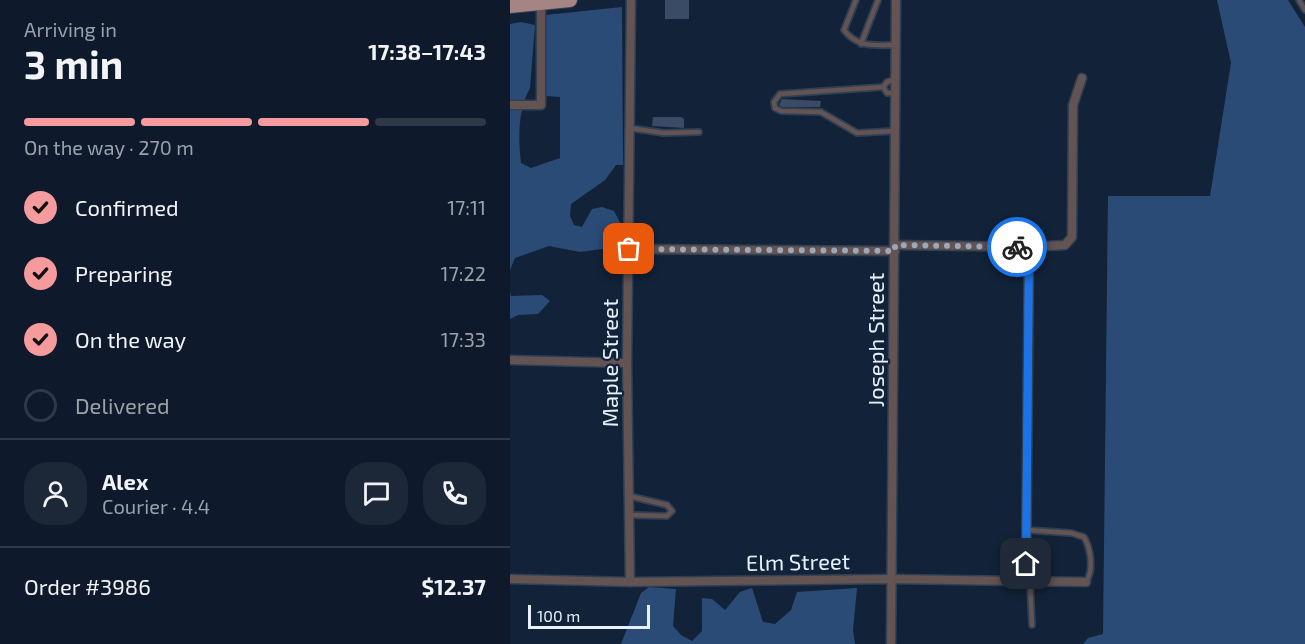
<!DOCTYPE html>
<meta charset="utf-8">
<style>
:root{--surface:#0e1a2b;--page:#1c2737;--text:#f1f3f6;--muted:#9ba1a9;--line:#2e3847;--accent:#f59b9d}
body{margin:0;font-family:"Exo 2",sans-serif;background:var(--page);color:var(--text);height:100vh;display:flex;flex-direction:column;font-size:22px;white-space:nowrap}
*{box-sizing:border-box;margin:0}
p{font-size:20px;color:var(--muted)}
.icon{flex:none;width:33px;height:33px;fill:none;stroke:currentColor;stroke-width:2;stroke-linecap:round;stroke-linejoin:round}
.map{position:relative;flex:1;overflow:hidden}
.details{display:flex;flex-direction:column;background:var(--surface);width:510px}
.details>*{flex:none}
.scale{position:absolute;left:18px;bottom:15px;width:122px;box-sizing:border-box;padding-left:6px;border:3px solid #e7f0fd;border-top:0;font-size:16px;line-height:21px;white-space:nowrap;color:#e7f0fd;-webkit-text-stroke:4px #122339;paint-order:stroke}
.pin{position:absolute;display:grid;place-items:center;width:51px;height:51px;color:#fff;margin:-26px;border-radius:12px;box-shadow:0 3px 9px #0006}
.courier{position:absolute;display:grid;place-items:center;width:60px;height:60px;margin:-30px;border:4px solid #1a73e8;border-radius:50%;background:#fff;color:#222;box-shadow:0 2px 8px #0007}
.headline em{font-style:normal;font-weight:700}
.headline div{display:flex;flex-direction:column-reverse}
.headline{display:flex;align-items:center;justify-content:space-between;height:102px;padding:0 24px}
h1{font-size:39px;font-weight:700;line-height:45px}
.bar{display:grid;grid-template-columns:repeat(4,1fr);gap:9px 6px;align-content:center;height:72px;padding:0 24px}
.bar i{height:8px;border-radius:4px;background:var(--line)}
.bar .selected{background:var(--accent)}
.bar p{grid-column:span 4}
.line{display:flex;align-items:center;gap:15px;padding:0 24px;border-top:2px solid var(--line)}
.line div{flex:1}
.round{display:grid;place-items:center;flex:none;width:63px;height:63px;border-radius:24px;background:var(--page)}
ol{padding:0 24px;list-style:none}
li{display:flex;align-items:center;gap:18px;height:66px}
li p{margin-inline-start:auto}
li .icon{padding:6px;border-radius:50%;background:var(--accent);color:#111;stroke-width:4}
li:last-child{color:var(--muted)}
li i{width:33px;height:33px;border:3px solid var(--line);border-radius:50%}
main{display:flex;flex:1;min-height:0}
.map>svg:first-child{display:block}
.green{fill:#2b4b77}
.building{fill:#3a4c65}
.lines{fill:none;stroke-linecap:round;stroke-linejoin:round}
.lane-casing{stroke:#304054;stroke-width:8}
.street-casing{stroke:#304054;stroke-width:11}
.primary-casing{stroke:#304054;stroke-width:16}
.lane{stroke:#645353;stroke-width:4.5}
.street{stroke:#645353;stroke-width:8}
.primary{stroke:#a58484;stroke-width:14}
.done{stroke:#9ca8b8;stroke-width:6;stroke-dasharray:0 10.8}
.route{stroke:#1a73e8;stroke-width:8}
.labels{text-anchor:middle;stroke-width:4.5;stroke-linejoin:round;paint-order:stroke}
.street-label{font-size:22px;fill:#e7f0fd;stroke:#122339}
</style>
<main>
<section class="details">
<div class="headline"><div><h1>3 min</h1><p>Arriving in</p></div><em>17:38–17:43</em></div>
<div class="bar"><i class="selected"></i><i class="selected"></i><i class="selected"></i><i></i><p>On the way · 270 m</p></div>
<ol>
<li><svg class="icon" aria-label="check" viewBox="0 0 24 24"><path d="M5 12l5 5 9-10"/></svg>Confirmed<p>17:11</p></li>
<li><svg class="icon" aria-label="check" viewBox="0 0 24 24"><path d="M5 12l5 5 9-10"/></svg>Preparing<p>17:22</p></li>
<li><svg class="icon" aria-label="check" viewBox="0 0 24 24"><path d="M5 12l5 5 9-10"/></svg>On the way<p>17:33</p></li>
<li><i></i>Delivered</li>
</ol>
<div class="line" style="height:108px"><a class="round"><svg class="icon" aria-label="person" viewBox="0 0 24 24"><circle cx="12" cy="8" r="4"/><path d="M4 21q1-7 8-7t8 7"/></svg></a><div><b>Alex</b><p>Courier · 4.4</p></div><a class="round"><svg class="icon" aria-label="chat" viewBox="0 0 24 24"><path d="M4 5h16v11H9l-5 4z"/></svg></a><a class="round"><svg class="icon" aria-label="phone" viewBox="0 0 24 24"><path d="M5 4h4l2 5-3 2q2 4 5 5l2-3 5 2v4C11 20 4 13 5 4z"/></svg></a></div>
<div class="line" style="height:78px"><div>Order #3986</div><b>$12.37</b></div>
</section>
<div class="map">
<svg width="795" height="644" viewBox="0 0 795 644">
<rect width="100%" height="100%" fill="#122339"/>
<g class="green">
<path d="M707,0H778L795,27V644H573L578,638L593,634L598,196H700L721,63Z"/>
<path d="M112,7L113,165H106L95,180L61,204L60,216L64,225L72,227L82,209L92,207L104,211L113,228V246L70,252L39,246L5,258L0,270V24L11,22L25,25L20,88C8,109 8,139 11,163L21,168L50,158V97L36,96V15Z"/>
<path d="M0,291L1,296L32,295L40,301L28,314L8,315L0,319Z"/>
<path d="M139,587L166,589L163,626L171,635L182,641L192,631V598L202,599L215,610L230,592L242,588L253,622L265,624L281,610L287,592L347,588L343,630L345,644H111L131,593Z"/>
</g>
<g class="building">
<rect x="155" y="0" width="24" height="19"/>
<path d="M272,99L311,101L310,107H272L269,105Z"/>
<path d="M143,117H171L174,119V128L142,126Z"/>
</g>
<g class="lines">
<defs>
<g id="lane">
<path d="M346,0L334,30C347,48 366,45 386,45"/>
<path d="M789,0L795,10"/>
<path d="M351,44L368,0"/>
<path d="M373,87L270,94L264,102L265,108L271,111L311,112L347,133L384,131"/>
<path d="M386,93H377L373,87L377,82L386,79"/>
<path d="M119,128L154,133L189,132"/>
<path d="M119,496L157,505L162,511L157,516L119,515"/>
<path d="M517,530L561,533L574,537C581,549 584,570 576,582"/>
<path d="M520,582L522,625"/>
</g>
<g id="street">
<path d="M0,105H31V5"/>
<path d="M385,245L519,247L555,245L562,237L563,105L572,78"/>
<path d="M119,249L385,251"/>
<path d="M0,360L117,363"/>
<path d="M0,579L120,582L382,579L576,582"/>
<path d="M120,582L117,363L121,0"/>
<path d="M516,582L519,247"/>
<path d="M381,644L386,0"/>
</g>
<path id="primary" d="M0,6L60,0"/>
</defs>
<use href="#lane" class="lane-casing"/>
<use href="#street" class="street-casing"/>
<use href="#primary" class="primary-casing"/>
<use href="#lane" class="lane"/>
<use href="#street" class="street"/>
<use href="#primary" class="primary"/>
</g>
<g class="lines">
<path class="done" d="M119,249L385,251V245L507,247"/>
<path class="route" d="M507,247H519L516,564"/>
</g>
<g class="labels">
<g class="street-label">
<text transform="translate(366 340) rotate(-90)" y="8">Joseph Street</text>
<text transform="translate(100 363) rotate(-90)" y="8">Maple Street</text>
<text transform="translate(288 562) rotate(-1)" y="8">Elm Street</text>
</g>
</g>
</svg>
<div class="scale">100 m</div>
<div class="pin" style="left:119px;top:249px;background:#ea580c"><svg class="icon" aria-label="bag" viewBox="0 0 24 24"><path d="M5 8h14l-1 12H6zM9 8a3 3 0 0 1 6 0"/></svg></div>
<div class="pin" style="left:516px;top:564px;background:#1f2937"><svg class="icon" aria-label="home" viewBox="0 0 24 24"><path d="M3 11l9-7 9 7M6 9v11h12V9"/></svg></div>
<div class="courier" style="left:507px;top:247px"><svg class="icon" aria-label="bike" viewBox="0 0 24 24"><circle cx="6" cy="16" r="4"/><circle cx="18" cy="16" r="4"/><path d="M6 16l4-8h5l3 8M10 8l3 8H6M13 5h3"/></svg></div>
</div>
</main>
